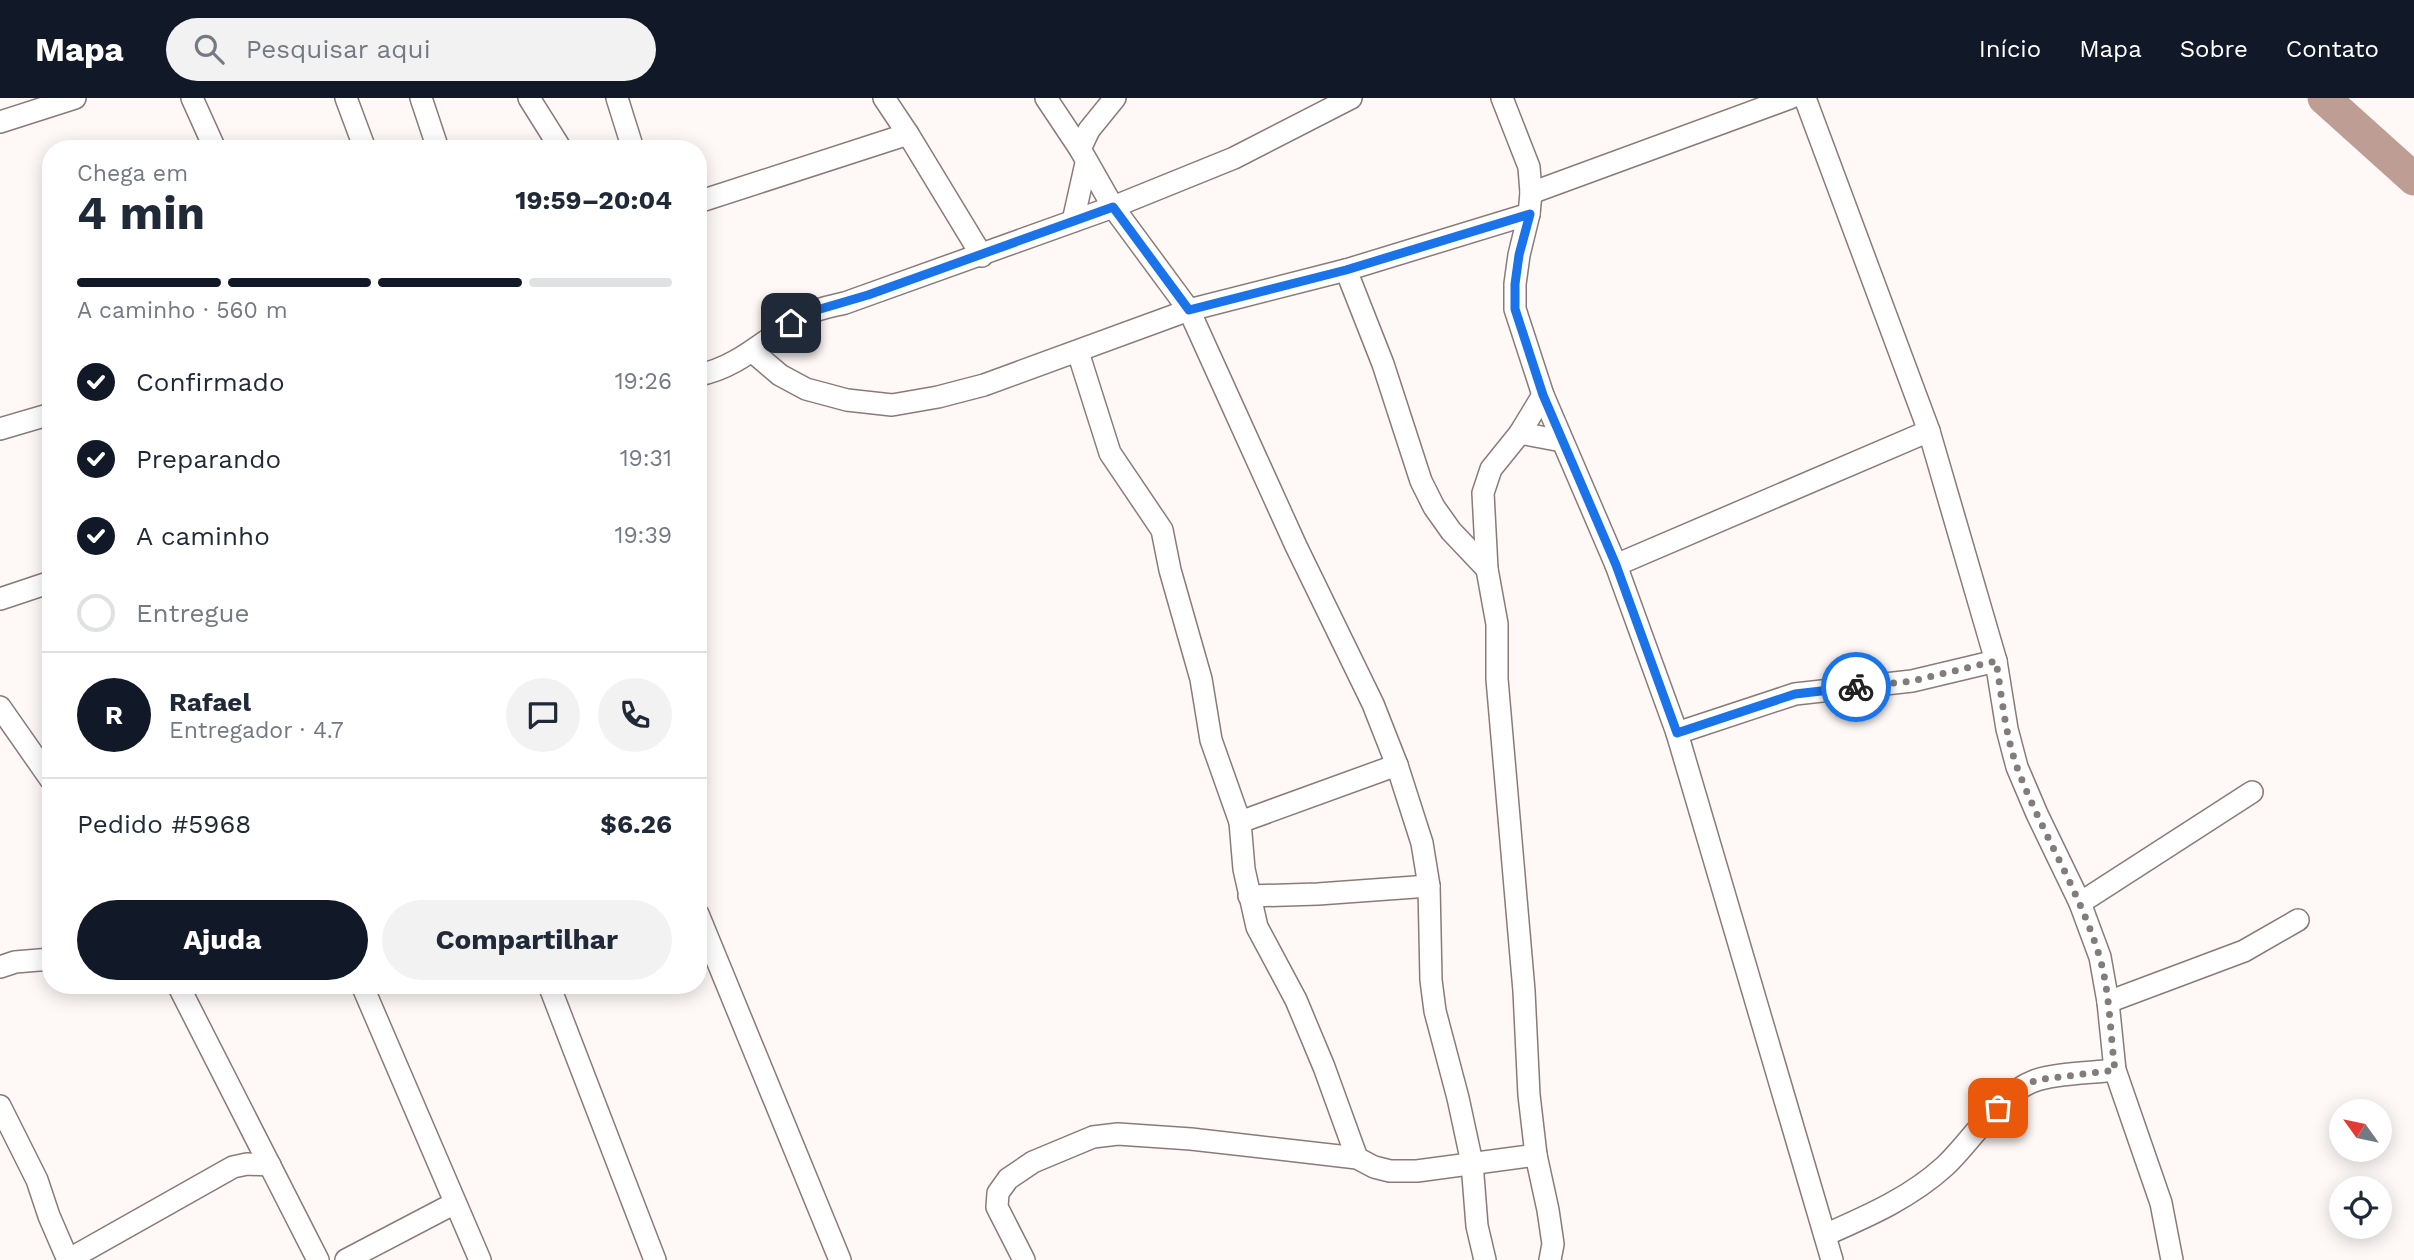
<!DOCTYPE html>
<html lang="pt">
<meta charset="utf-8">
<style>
:root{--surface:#fff;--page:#f2f2f3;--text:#1f2937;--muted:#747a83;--line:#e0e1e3;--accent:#111827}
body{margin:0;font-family:"Work Sans",sans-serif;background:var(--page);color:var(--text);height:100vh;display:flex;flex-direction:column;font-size:26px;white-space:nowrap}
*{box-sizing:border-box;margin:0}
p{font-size:23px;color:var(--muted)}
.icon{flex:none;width:38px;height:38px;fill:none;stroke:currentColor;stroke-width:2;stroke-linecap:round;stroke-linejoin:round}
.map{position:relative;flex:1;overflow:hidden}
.details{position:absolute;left:42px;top:42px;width:665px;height:854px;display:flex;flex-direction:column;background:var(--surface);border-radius:28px;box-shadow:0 4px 18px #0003}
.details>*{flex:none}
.needle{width:46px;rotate:303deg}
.tools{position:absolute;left:2329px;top:1001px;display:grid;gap:14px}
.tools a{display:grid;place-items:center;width:63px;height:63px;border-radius:50%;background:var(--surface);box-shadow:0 4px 18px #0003;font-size:35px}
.pin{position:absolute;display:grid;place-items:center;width:60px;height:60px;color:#fff;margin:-30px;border-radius:14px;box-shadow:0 4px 10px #0006}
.courier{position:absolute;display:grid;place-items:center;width:70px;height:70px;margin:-35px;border:5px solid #1a73e8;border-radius:50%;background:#fff;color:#222;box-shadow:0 2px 9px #0007}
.summary em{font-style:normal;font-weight:700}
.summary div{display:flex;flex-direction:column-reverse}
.summary{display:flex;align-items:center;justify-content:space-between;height:119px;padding:0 35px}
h1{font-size:46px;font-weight:700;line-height:52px}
.bar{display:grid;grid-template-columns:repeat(4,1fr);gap:10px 7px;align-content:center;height:84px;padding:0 35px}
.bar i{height:9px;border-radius:5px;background:var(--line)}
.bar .on{background:var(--accent)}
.bar p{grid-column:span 4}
.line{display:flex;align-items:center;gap:18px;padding:0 35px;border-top:2px solid var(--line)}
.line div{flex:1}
.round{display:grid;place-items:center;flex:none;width:74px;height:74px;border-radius:37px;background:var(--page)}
ol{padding:0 35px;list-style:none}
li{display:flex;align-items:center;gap:21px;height:77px}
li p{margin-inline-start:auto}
li .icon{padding:7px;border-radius:50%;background:var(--accent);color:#fff;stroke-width:4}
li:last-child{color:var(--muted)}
li i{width:38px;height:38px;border:4px solid var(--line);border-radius:50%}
.button{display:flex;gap:14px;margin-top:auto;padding:14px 35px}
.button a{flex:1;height:80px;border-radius:42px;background:var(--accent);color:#fff;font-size:28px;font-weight:700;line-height:80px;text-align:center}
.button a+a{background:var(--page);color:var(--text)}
header{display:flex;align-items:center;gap:42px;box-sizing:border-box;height:98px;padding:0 35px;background:var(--accent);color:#fff}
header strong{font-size:33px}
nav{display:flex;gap:38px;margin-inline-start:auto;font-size:24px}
.search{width:490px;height:63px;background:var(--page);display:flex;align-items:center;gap:18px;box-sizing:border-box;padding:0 24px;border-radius:38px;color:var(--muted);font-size:26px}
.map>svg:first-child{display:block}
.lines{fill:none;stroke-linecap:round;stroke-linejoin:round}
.river{stroke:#be9e94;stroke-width:33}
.minor-casing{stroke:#8a7b77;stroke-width:24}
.minor{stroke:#fff;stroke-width:21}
.done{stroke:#827c7a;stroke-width:7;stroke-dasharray:0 12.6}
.route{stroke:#1a73e8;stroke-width:9}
</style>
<header>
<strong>Mapa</strong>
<div class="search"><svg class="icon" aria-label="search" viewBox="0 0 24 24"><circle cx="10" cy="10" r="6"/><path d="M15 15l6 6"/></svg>Pesquisar aqui</div>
<nav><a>Início</a><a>Mapa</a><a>Sobre</a><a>Contato</a></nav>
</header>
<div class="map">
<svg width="2414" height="1162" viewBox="0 0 2414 1162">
<rect width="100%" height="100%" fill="#fef8f6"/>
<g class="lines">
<path class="river" d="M2324,0L2414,81"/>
<defs>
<g id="minor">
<path d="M192,0L215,51"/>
<path d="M346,0L365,51"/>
<path d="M421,0L438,51"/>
<path d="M529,0L561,51"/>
<path d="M617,0L633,51"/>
<path d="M884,0L908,36L982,158"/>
<path d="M1046,0L1080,51L1113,109L1189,212L1296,448L1373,606L1397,667L1422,745L1429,788L1431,882L1435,913L1458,1000L1472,1065L1477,1128L1485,1162"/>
<path d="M1502,0L1529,69L1531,95L1529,116L1519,157L1515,186V211L1543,297L1616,467L1677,635L1832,1162"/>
<path d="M1805,0L1929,333L1996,563L2007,631L2017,669L2037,716L2080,805L2100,859L2108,904L2115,972L2161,1105L2172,1162"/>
<path d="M0,24L75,0"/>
<path d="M1080,51L1089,32L1115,0"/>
<path d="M1531,95L1790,0"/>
<path d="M698,104L908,36"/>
<path d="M1073,123L1086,65"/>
<path d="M1346,172L1383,266L1421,383L1434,409L1451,433L1487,471"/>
<path d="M753,254L780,277L806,291L847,302L892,307L938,299L984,287L1189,212L1346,172L1529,116"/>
<path d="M1078,254L1110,355L1162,432L1170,472L1201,581L1211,642L1240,724L1244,771L1257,829L1296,902L1324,969L1357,1060"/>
<path d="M698,277C742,269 771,234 808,216C819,210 833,208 845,205L1113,109L1234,60L1351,0"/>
<path d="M1543,297L1520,335L1491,371L1483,395L1487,471L1497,526V581L1524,893L1529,997L1536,1057L1548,1112L1553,1146L1550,1162"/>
<path d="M0,331L51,316"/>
<path d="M1520,335L1562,343"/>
<path d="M1616,467L1929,333"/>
<path d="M0,501L51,484"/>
<path d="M0,609L51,682"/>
<path d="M1677,635L1795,596L1912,583L1996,563"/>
<path d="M1240,724L1397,667"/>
<path d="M1249,798L1318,796L1429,788"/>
<path d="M2080,805L2252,694"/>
<path d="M698,816L840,1162"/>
<path d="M0,869L15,864L51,861"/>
<path d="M178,887L318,1162"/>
<path d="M362,887L480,1162"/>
<path d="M549,887L655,1162"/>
<path d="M2108,904L2244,853L2298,822"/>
<path d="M0,1008L37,1082L49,1118L68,1162"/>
<path d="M1825,1137C1868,1118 1910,1100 1945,1068C1973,1042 1999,996 2034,983C2054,975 2092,975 2115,972"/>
<path d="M68,1162L233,1069L247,1066L270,1067"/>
<path d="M346,1162L455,1105"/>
<path d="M1024,1162L997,1109L998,1095L1008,1081L1033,1064L1093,1039L1118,1036L1191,1041L1357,1060L1374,1069L1390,1073H1417L1536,1057"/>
</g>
</defs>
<use href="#minor" class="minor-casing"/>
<use href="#minor" class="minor"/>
</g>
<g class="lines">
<path class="done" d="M1856,589L1912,583L1996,563C2002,599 2005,637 2018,672C2042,735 2079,792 2099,857C2110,893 2110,935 2115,972L2036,982L2016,992L1998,1010"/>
<path class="route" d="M791,225L810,214L868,197L1113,109L1189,212L1346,172L1530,116L1519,157L1515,186V211L1543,297L1616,467L1677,635L1795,596L1856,589"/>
</g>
</svg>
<div class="tools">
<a><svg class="needle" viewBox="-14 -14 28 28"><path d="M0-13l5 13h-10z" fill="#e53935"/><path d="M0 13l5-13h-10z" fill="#747a83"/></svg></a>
<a><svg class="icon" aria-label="locate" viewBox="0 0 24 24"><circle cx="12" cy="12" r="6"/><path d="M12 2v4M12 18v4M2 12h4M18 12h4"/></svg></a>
</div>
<div class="pin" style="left:1998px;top:1010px;background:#ea580c"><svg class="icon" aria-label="bag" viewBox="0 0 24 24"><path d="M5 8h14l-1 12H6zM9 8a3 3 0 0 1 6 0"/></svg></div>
<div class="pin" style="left:791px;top:225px;background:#1f2937"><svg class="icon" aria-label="home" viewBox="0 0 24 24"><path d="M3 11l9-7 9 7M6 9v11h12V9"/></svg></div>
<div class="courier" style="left:1856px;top:589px"><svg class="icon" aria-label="bike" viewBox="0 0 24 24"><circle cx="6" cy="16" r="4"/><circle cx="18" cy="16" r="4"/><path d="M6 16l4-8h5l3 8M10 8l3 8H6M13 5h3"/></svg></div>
<section class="details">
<div class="summary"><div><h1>4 min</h1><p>Chega em</p></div><em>19:59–20:04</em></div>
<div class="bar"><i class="on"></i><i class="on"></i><i class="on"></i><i></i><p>A caminho · 560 m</p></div>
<ol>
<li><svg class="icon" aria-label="check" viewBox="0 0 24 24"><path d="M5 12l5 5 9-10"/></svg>Confirmado<p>19:26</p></li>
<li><svg class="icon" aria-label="check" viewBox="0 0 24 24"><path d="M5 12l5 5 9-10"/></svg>Preparando<p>19:31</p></li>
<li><svg class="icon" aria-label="check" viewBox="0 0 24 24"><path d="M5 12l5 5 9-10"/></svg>A caminho<p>19:39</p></li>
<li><i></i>Entregue</li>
</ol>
<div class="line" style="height:126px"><b class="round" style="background:var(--accent);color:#fff">R</b><div><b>Rafael</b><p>Entregador · 4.7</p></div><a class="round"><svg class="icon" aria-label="chat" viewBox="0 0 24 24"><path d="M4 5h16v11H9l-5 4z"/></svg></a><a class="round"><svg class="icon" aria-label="phone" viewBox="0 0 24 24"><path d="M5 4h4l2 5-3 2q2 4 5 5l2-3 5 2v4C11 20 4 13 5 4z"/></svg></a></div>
<div class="line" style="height:91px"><div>Pedido #5968</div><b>$6.26</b></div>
<div class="button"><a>Ajuda</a><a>Compartilhar</a></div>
</section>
</div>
